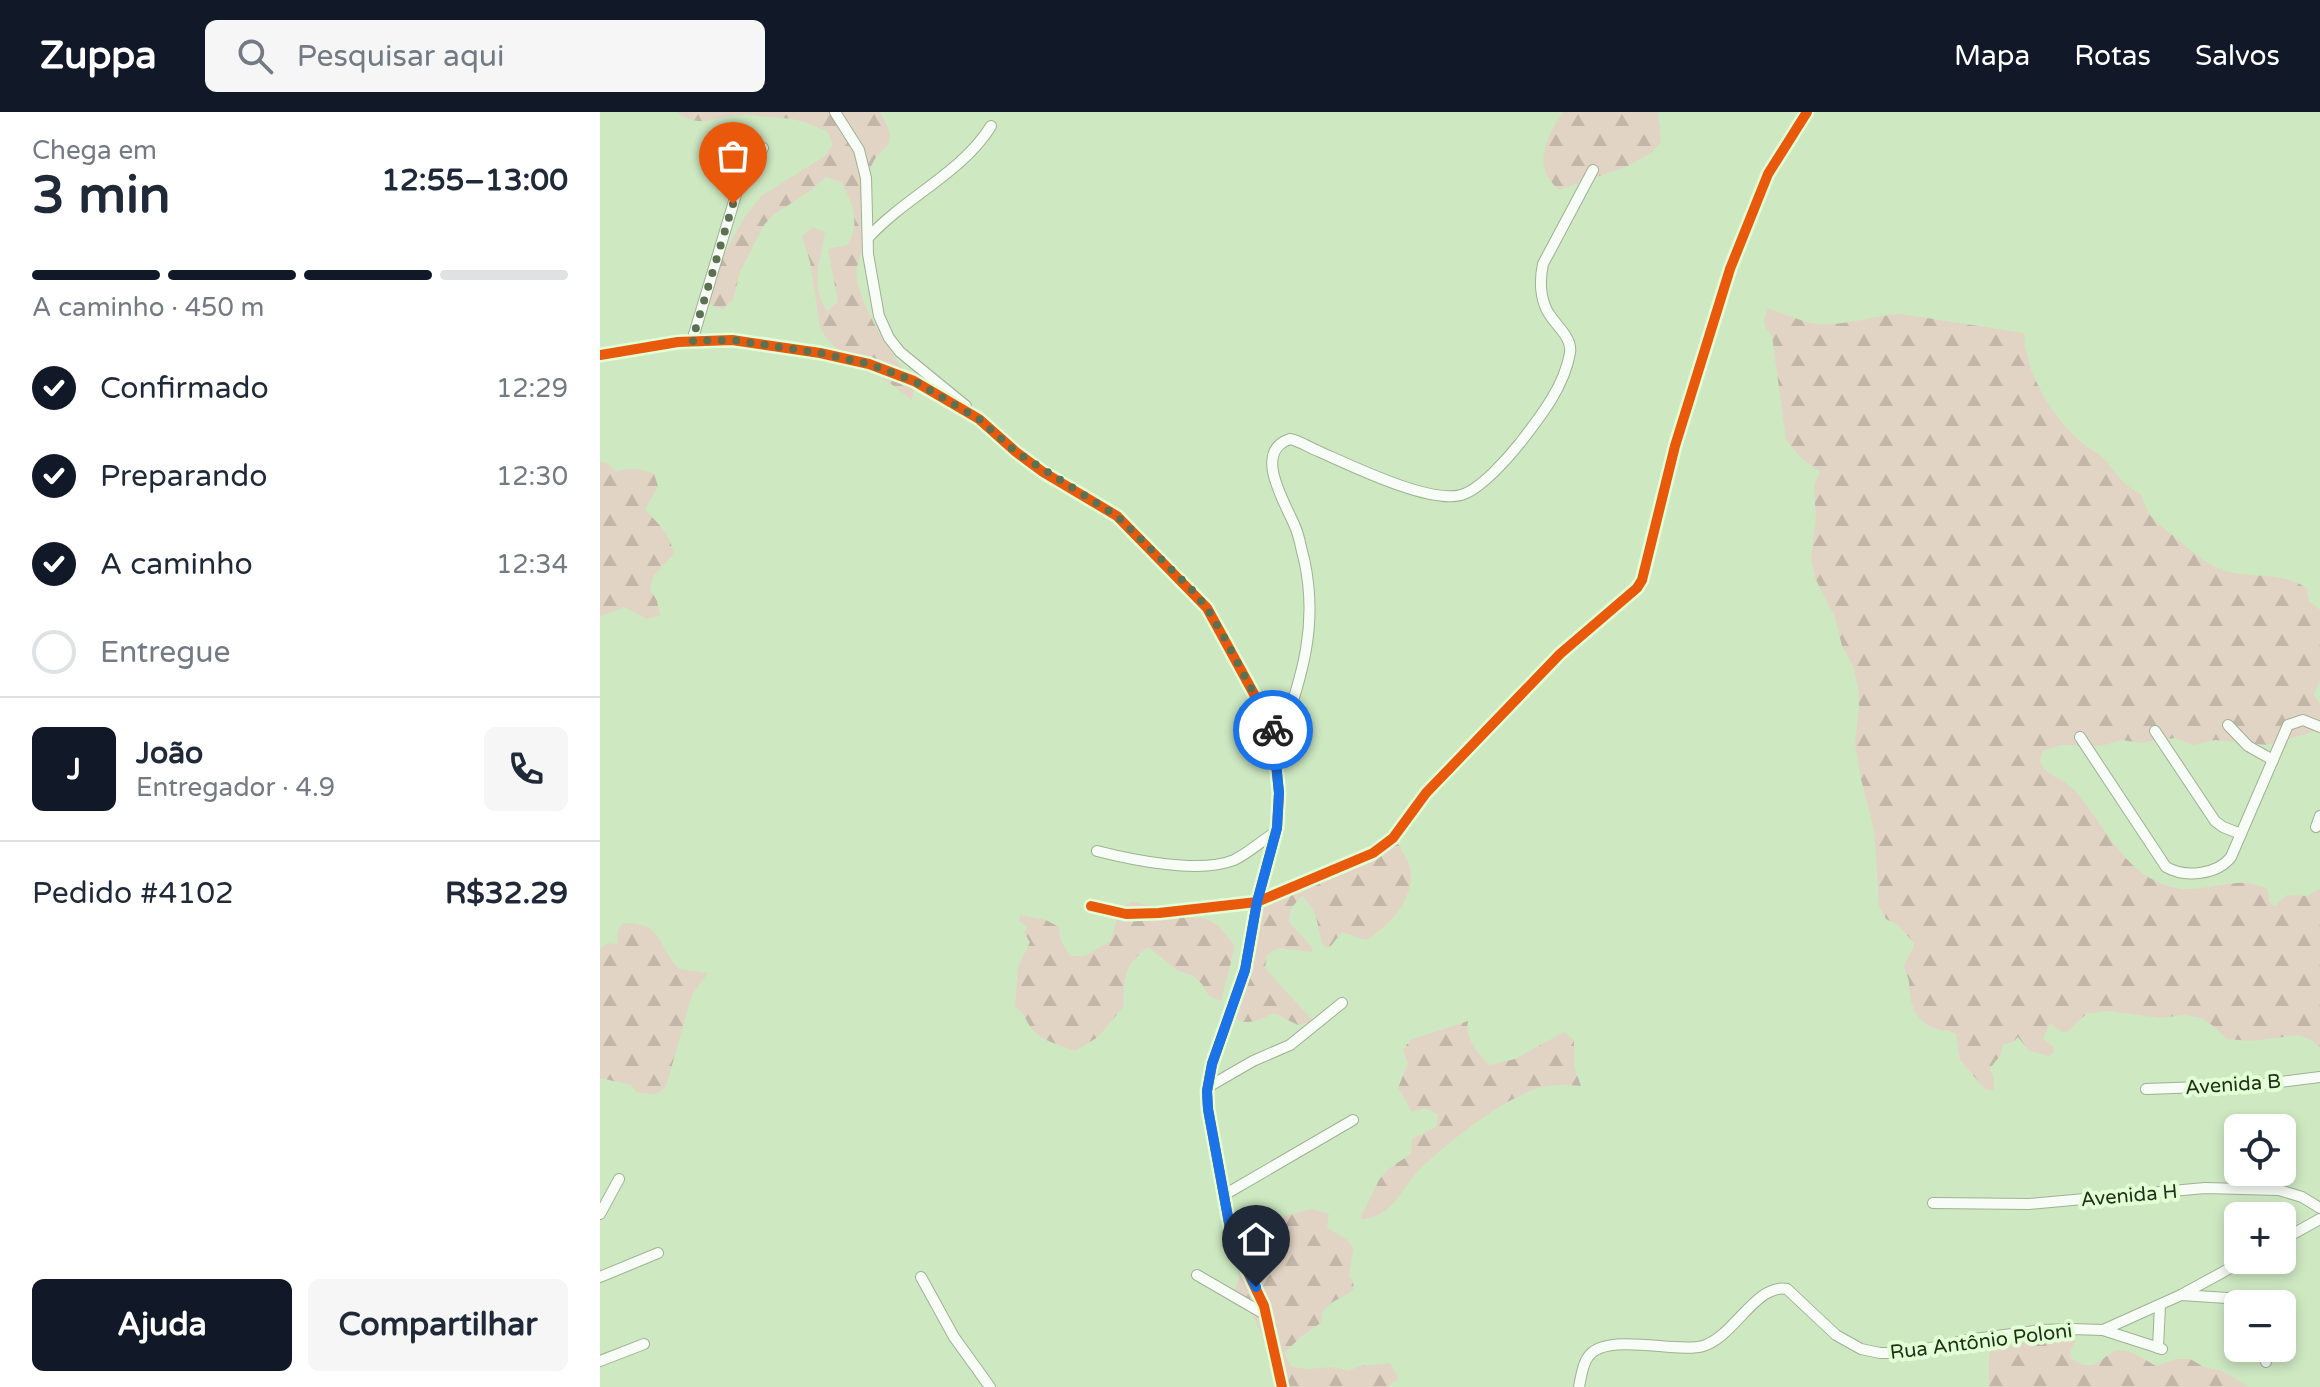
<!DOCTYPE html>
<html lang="pt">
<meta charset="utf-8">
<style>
:root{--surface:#fff;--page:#f6f6f7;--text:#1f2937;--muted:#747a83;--line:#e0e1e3;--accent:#111827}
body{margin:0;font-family:"Varela Round",sans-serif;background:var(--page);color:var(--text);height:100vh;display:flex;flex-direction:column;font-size:30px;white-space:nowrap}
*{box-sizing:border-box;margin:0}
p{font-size:26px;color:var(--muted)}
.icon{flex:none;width:44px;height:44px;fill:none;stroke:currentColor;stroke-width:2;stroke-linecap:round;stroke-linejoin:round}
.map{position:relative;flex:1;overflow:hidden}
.details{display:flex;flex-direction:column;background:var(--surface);width:600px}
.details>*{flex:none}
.fabs{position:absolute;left:1624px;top:1002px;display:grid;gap:16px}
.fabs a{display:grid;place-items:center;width:72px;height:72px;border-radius:12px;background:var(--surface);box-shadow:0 4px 12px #0003;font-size:40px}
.pin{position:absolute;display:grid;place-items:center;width:68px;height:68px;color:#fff;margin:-82px -34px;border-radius:50% 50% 50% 0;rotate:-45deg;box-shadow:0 0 8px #0007}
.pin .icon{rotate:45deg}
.courier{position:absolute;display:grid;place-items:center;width:80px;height:80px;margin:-40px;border:6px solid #1a73e8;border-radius:50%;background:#fff;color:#222;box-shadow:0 2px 10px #0007}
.headline em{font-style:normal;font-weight:800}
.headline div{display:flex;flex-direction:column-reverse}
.headline{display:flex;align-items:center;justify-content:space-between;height:136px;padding:0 32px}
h1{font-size:52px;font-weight:800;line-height:60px}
.bar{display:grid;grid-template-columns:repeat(4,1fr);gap:12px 8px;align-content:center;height:96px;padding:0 32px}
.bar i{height:10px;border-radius:6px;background:var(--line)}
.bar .on{background:var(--accent)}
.bar p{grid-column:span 4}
.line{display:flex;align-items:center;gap:20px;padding:0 32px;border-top:2px solid var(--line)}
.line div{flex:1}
.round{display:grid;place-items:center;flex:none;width:84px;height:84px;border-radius:12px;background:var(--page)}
ol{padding:0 32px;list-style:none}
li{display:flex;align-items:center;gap:24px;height:88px}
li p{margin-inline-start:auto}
li .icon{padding:8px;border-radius:50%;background:var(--accent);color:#fff;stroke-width:4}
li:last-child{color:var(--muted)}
li i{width:44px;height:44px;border:4px solid var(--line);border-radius:50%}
.action{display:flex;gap:16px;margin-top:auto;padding:16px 32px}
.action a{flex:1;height:92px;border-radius:12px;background:var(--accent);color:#fff;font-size:32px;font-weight:800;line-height:92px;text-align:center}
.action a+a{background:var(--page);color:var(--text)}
header{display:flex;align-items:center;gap:48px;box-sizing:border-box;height:112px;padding:0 40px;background:var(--accent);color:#fff}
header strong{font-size:38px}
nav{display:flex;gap:44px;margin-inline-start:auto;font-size:28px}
.search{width:560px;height:72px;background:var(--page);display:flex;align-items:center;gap:20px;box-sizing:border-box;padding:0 28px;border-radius:12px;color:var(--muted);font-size:30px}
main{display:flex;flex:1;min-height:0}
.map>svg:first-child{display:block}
.forest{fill:url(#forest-firs)}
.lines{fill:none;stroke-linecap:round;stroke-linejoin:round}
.minor-casing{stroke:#9eb294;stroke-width:12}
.minor{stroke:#f8fcf6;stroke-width:10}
.cycleway-casing{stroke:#e2ffd5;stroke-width:15}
.cycleway{stroke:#e8590c;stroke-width:10}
.done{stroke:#5c7052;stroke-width:8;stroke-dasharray:0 14.4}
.route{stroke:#1a73e8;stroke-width:10}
.labels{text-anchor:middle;stroke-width:8;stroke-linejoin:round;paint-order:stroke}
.street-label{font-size:20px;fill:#1e3015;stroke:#e2ffd5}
</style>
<header>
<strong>Zuppa</strong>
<div class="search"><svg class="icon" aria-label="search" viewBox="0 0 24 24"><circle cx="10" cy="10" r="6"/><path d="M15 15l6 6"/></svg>Pesquisar aqui</div>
<nav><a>Mapa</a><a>Rotas</a><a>Salvos</a></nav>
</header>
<main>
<section class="details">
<div class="headline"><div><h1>3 min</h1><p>Chega em</p></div><em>12:55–13:00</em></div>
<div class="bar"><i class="on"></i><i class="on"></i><i class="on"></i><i></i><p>A caminho · 450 m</p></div>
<ol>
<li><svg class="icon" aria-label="check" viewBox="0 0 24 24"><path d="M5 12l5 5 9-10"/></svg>Confirmado<p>12:29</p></li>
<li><svg class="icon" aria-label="check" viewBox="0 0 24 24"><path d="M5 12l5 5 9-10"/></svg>Preparando<p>12:30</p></li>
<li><svg class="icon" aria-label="check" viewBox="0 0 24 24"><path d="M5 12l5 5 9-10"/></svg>A caminho<p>12:34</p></li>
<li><i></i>Entregue</li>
</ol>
<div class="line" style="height:144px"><b class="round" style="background:var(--accent);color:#fff">J</b><div><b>João</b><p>Entregador · 4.9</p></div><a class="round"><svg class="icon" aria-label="phone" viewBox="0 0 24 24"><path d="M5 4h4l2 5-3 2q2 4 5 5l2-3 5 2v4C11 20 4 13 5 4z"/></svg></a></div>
<div class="line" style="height:104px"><div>Pedido #4102</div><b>R$32.29</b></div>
<div class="action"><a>Ajuda</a><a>Compartilhar</a></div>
</section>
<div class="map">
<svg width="1720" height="1275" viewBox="0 0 1720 1275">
<defs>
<pattern id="forest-firs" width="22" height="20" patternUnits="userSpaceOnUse" patternTransform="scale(2)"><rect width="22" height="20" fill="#e2d4c4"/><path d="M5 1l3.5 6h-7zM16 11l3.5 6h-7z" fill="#c1b6a8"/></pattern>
</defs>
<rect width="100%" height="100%" fill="#cee8c2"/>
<g class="forest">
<path d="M77,0H280C304,42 278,30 270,58C264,77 276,95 271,113C267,130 254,149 257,167C265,207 293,240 314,275L312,288L270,256L239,239L227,227L220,215L210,150L202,124L213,115L225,120C221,148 209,173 227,199L238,190L228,137L247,133C261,112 253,91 241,70L226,65L210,79L173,103L164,113L140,160L133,188L122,197L109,192L102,180L113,155L123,144L144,106L161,84L225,44L233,32L227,19C216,15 204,9 192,7C178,5 163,5 149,3C122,0 101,20 77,0Z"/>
<path d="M963,0H1058L1061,30L1052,40L1028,54L959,78C931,54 946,26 963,0Z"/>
<path d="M1168,196C1182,201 1197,208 1211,211C1242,216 1271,203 1301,202L1424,221C1426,264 1453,307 1486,334C1491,338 1497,340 1501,344C1515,358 1523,375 1541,382L1549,402L1556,410C1577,425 1598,449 1623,458C1653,468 1678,458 1707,476L1709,489L1720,498V567L1714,583L1720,592V618L1668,633L1615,628L1593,633L1575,626L1540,631L1522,628L1501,634L1460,633L1443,639L1440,648L1444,657C1454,666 1465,668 1474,678C1504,711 1522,760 1568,774C1596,783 1621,769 1649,771C1654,772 1661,774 1667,776L1670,791L1675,794L1687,783L1707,784L1720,777V936L1710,927L1698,923L1652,929L1627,927L1613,914L1602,906L1584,903L1560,906L1509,899L1486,902L1467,920H1462L1450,912L1443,927L1454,935L1453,941L1449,944L1429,939L1418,925L1413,930L1403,933L1400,944L1390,956L1394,966V977L1390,979L1385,977L1360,948L1356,922C1348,917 1339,919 1331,915C1312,904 1310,890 1309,871C1309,865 1304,859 1304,853L1315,832L1298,813L1286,807L1279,794L1274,718L1261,667L1255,631L1259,594L1258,576L1253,554L1242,534L1235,505L1215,466L1211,446L1216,408L1214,373L1220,360L1202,347L1186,328L1172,224C1163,214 1162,209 1168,196Z"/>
<path d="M0,350H6L16,360C28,355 41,357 54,362L58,374L45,398C59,412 70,422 74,442L54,463L50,477L57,489L60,504L47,507L24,495L0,505Z"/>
<path d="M798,732C802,739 808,747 810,755C816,786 790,814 766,828L742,820L730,835L725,836C714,813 722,803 702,784L691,796L689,810L712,835V840L678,836L667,843L665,856L713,909L698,913L674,901C659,909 643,916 630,902L660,772C665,776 665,777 672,777C696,778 771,743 798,732Z"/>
<path d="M532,790L577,799L590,806H604L618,813L635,834L621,889L609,884L602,872L592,863L578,859L548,835C524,853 523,866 524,894L498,925L475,939C463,934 443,929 434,919C425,910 429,906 415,895L418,855L430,830L424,821L427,815L419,809L420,803L446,808L459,815L461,829L470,844H485L511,829L519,797Z"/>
<path d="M23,811C63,810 56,832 79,857L108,861L92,883L67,971C60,986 50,982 36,980L31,973L0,966V836L9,831L17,833L18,818Z"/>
<path d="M868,909C865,926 877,941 889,953L915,947L964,920L974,928V955L981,974C968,973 951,972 938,976C901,988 851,1028 822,1055C801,1075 794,1106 760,1107L779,1068L788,1057L811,1042L812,1027L836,1015L838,1002L825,996L812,1000L798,976L808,951L803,938L810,928Z"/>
<path d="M712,1097L729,1102L727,1116L748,1128L753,1137L749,1164L753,1169L754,1178L731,1191L721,1201L722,1210L703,1223L684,1241L691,1254L705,1257L734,1255L748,1259L760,1254L790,1251L799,1266L787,1275H674C668,1242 661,1201 633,1181L639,1167L638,1151L652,1123L684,1104Z"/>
<path d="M1404,1225C1409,1227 1439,1231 1443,1230C1455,1228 1465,1222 1476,1229L1470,1240L1471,1246C1498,1266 1503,1239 1519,1238C1532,1237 1545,1248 1556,1254L1576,1247H1590L1606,1256L1620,1258L1649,1275H1389V1242Z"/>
</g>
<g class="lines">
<defs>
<g id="minor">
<path d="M235,0L259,38L266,66L268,142L279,204L289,226L300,240L366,294"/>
<path d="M268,126C305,85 362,61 391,14"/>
<path d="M92,229L138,76L163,36"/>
<path d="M0,243L78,230L132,228L220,241L269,252L314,269L379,307L416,340L443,360L517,404L607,496L672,615L679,681L677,716L657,790L645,858L612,952L607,979L608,997L632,1127L664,1194L682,1275"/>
<path d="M1628,613L1648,634L1673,648"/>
<path d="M1555,619L1615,709L1623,715L1641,722"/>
<path d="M1480,625L1566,755C1585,766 1617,763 1631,745L1688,613L1703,608L1720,615"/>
<path d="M677,637C699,571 720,518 704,447C701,437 700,427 696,417C687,393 651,340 690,327C700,329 708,335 718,339C750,353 829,392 861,383C880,378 908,346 920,331C941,304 964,275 970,241C973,223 950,210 945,194C940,181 940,166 943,152L993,58"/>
<path d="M1716,715L1720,704"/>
<path d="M497,739C532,748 600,762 634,748C649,741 662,728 676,720"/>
<path d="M491,794L526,802L559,801L657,790L773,741L793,726L826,681L960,542L1037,476L1042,468L1075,334L1130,157L1168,62L1207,0"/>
<path d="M608,975L653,949L690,933L742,891"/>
<path d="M1546,977L1657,973L1720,965"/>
<path d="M624,1083L753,1008"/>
<path d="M1333,1091L1429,1092L1605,1076L1679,1078L1702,1085L1720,1096"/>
<path d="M0,1102L19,1067"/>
<path d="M1682,1128L1720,1107"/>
<path d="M597,1163L666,1203"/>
<path d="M0,1165L58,1141"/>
<path d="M321,1165L354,1225L390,1275"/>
<path d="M1581,1183L1658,1188L1665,1192"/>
<path d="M1503,1218L1581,1183L1645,1148"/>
<path d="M1558,1236L1560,1193"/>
<path d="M0,1249L44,1232"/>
<path d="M1666,1250L1667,1236"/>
<path d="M979,1275C981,1266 982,1253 988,1245C1006,1219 1077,1242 1103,1234C1134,1225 1156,1171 1187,1177L1236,1223L1261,1237L1280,1241H1308L1367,1228L1442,1218L1472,1217L1503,1218L1562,1237"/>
</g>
</defs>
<use href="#minor" class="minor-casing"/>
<use href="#minor" class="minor"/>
<defs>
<g id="cycleway">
<path d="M0,243L78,230L132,228L220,241L269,252L314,269L379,307L416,340L443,360L517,404L607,496L672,615L679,681L677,716L657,790L645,858L612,952L607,979L608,997L632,1127L664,1194L682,1275"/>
<path d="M491,794L526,802L559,801L657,790L773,741L793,726L826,681L960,542L1037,476L1042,468L1075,334L1130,157L1168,62L1207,0"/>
</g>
</defs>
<use href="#cycleway" class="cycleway-casing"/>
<use href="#cycleway" class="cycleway"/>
</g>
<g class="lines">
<path class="done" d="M133,92L92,229L132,228L220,241L269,252L314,269L379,307L416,340L517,404L591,477L607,496L624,525L673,618"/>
<path class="route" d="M656,1175L632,1127L608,997L607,979L612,952L645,858L657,790L677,716L679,681L673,618"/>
</g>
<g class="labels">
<g class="street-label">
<text transform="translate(1633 972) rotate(-4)" y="7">Avenida B</text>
<text transform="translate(1529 1083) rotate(-5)" y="7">Avenida H</text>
<text transform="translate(1381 1229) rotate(-7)" y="7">Rua Antônio Poloni</text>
</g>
</g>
</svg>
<div class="fabs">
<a><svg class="icon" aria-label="locate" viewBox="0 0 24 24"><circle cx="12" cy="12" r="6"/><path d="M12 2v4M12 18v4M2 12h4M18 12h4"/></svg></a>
<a>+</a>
<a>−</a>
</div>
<div class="pin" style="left:133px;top:92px;background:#ea580c"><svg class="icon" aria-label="bag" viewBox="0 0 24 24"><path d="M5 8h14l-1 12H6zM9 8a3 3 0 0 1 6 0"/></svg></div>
<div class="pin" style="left:656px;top:1175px;background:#1f2937"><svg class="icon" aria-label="home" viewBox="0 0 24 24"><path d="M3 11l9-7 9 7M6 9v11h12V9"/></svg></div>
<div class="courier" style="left:673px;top:618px"><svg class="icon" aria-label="bike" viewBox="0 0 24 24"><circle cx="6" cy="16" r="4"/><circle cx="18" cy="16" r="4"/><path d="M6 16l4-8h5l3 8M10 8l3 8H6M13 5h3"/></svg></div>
</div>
</main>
